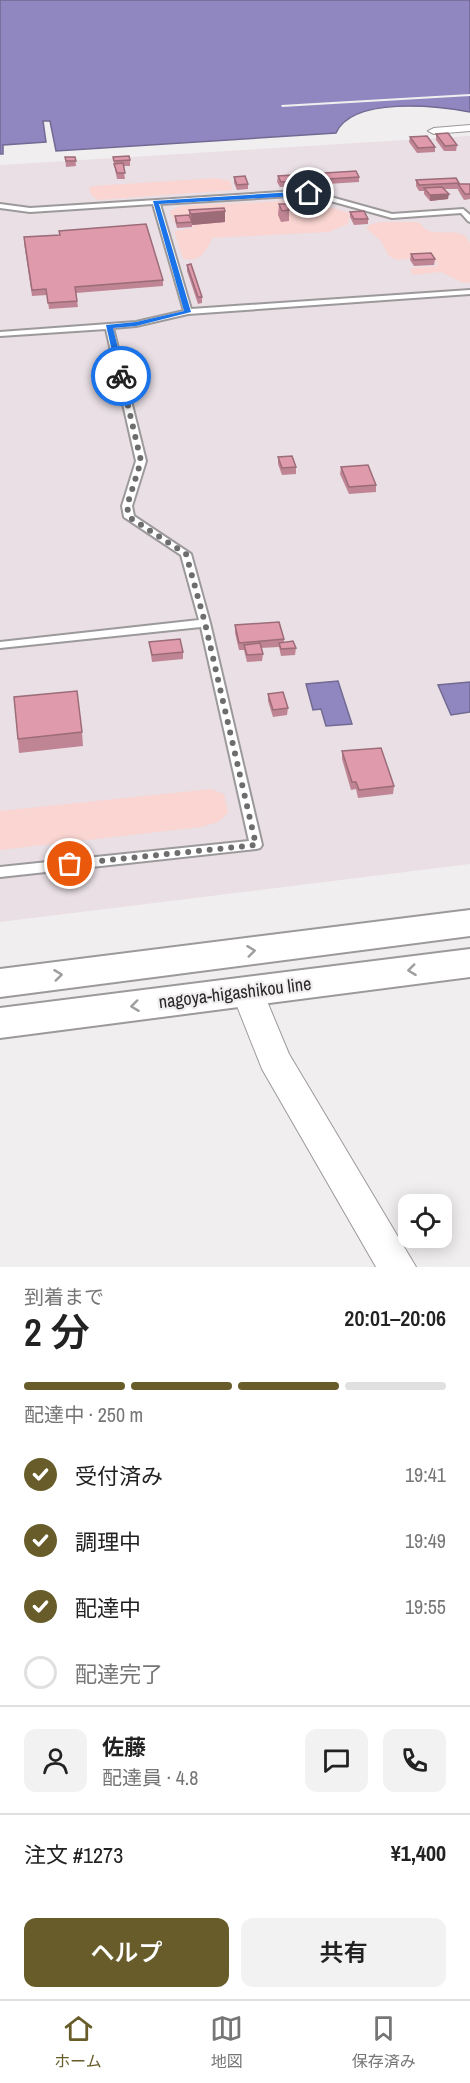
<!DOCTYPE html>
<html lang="ja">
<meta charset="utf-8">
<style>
:root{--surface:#fff;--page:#f2f2f2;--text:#222;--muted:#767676;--line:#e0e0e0;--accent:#685d2a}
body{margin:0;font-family:"Archivo Narrow","Noto Sans JP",sans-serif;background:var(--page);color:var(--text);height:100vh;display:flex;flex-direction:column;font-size:22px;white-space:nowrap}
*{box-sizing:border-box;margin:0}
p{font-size:20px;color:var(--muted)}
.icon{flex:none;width:33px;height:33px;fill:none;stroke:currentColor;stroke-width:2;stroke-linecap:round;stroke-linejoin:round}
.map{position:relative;height:1267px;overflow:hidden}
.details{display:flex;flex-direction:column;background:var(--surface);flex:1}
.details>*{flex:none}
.fabs{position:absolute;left:398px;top:1194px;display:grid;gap:12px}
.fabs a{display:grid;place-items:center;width:54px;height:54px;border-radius:12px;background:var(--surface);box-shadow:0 3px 15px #0003;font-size:30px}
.pin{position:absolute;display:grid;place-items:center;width:51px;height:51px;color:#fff;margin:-26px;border:3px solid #fff;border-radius:50%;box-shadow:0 2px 6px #0007}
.courier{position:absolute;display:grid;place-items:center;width:60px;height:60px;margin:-30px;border:4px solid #1a73e8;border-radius:50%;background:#fff;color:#222;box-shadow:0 2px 8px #0007}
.headline em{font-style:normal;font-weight:600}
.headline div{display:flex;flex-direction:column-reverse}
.headline{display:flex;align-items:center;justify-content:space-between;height:102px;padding:0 24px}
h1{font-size:39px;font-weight:600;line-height:45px}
.bar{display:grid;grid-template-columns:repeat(4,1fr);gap:9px 6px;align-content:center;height:72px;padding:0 24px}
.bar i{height:8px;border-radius:4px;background:var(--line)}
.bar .on{background:var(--accent)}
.bar p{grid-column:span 4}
.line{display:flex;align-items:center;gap:15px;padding:0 24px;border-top:2px solid var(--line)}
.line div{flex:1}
.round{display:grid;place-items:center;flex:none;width:63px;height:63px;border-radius:12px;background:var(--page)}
ol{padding:0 24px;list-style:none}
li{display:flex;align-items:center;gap:18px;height:66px}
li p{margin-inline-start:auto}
li .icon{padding:6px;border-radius:50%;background:var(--accent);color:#fff;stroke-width:4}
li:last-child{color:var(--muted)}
li i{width:33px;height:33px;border:3px solid var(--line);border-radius:50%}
.button{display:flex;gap:12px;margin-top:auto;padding:12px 24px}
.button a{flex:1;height:69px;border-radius:12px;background:var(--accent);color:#fff;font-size:24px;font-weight:600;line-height:69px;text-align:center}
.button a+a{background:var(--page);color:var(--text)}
.dock{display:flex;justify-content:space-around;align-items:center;height:84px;border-top:2px solid var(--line);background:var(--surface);font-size:16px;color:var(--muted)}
.dock a{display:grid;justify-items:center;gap:3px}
.dock .on{color:var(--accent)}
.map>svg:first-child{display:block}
.built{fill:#e9dfe5}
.green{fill:#fad5d1}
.water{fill:#9187c0;stroke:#726a92;stroke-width:1.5}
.pier{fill:#f1eef0}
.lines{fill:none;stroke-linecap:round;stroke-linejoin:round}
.service-casing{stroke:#9c999b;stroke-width:4}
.minor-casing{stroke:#9c999b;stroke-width:2}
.tertiary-casing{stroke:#9c999b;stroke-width:2}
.secondary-casing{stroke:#9c999b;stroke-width:4}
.service{fill:#fff;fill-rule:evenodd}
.minor{fill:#fff;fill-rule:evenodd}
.tertiary{fill:#fff;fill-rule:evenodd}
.secondary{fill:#fff;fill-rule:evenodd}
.wall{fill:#c08594}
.shaded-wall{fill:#9c6c78}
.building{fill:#df9bac;stroke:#9c6c78;stroke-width:1.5}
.oneway{stroke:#9e9e9e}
.route{fill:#1a73e8}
.done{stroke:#6e6d6e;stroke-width:6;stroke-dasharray:0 10.8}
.labels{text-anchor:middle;stroke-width:4.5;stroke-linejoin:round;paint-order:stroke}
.near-street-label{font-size:18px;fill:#282728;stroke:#f1eef0}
</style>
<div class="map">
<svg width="470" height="1267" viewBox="0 0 470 1267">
<rect width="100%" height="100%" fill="#f1eef0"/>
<path class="built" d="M470,136V864L0,922V165Z"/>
<g class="green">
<path d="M216,178L230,181L233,190L98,200L91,195L89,188L93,186Z"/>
<path d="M305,200L350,213L348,224L329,232L212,238C208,250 197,265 183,258L174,231L193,228L191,220L174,221L170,211L181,206Z"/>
<path d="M381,222H415L420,223C431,243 462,221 470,244C470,255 470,272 470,283L461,282L441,272L413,275L410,268L438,266L432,256L397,260L389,256L380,240L366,228L371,224Z"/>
<path d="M211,789L224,794L228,813L218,822L201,827L0,850V811Z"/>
</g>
<g class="water">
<path d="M0,0H470V112C437,106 353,96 336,133L56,151L50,121H43L46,142L3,145V154H0Z"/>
<path d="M338,681L352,724L326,726L321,709L313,710L306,684Z"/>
<path d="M470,682V712L451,715L438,685Z"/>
</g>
<path class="pier" d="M470,94V96L282,107L281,105Z"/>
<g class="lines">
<defs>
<path id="service" d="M298,191H309L392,214L463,209L470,215V222L468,221L461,213L392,218L309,195L160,204L191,309L470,290V294L188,314L136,326L113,328L146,461L132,506L134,516L191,554L210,623L262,845L260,848L256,849L0,877V867L249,841L201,627L0,648V642L199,620L181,555L124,517L122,506L136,461L106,329L0,336V332L136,322L184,311L153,204L30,212L0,208V204L30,208Z"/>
<path id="minor" d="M470,125V131L434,134L428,131L434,128Z"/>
<path id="tertiary" d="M247,978L259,982L289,1054L416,1267H376L262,1069L231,991L235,982Z"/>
<g id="secondary">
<path d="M470,910V936L0,997V969Z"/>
<path d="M470,949V977L0,1038V1008Z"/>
</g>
</defs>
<use href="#service" class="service-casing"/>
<use href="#minor" class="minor-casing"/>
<use href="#tertiary" class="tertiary-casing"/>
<use href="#secondary" class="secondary-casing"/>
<use href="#service" class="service"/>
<use href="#minor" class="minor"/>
<use href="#tertiary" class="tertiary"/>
<use href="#secondary" class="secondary"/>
</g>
<g class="wall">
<path d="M436,134L457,145L456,151H444L436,140Z"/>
<path d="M410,137L435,147V152L417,153L409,142Z"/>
<path d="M65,157H75L76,166L66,167Z"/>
<path d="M113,157L130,160V166H123L125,179H117L115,169Z"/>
<path d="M278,176L359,177V182L280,187L277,182Z"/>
<path d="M234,177L248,184V189L237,190L234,183Z"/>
<path d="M416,180L459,183V184H470V199L464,200L458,190V189H445L448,199L430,201L424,194V191H419L416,186Z"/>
<path d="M279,204L289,210V221L281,222L278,215Z"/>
<path d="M189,210L225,222L192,225V227L177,228L175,221V216L189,215Z"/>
<path d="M350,212L368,219V224L354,225L350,217Z"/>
<path d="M59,231L163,280V286L76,293L78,307L49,309L47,295L32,296L24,243L59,235Z"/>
<path d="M411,254L435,259L434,265L414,266L410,260Z"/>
<path d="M187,265L202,297V303L198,304L187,271Z"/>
<path d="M278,457L296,467V474L282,475L278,464Z"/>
<path d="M341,467L376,485V492L349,494L340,474Z"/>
<path d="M235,625L284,639V642L296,648L295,655L281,656L279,647L261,648L263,654L262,661L247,662L244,650H239L235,633Z"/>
<path d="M149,642L183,652V659L152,662Z"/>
<path d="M268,694L288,708L287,715L273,717L268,701Z"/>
<path d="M14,697L82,732L83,746L19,753Z"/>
<path d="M342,751L394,786L393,794L358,798L356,789L351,790L342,759Z"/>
</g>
<g class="shaded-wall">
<path d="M449,194L448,199L430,201V195Z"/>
<path d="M225,211V222L192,225L191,214Z"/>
</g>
<g class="building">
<path d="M448,133L457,145L445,146L436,134Z"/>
<path d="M427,136L435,147L418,148L410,137Z"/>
<path d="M129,156L130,160L114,161L113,157Z"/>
<path d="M65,157H75L76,161H66Z"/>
<path d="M123,163L125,173H117L114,164Z"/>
<path d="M356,171L359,177L281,182L278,176Z"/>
<path d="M245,176L248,184L237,185L234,177Z"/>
<path d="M456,178L459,183L419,185L416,180Z"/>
<path d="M458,184H470V194H465Z"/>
<path d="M442,187L449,194L430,195L424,188Z"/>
<path d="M279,204H287L289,210L282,211Z"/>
<path d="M224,208L225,211L191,214L189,210Z"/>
<path d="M364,211L368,219H354L350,212Z"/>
<path d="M189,215L192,222L177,223L175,216Z"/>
<path d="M146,224L163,280L75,287L77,301L48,303L46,289L32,290L24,237L60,235L59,231Z"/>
<path d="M431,253L435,259L414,260L411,254Z"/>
<path d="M191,264L202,297H198L187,265Z"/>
<path d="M292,456L296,467L282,468L278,457Z"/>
<path d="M368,465L376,485L349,487L341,467Z"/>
<path d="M279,622L284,639L239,643L235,625Z"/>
<path d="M180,639L183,652L152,655L149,642Z"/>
<path d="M293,641L296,648L281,649L279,643Z"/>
<path d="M260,643L263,654L247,655L244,645Z"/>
<path d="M77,691L82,732L18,739L14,697Z"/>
<path d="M283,692L288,708L273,710L268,694Z"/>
<path d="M381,748L394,786L359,790L356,782H352L342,751Z"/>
</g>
<defs><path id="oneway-chevron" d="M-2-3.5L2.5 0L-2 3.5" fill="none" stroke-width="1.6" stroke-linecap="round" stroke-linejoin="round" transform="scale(1.5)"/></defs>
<g class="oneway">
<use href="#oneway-chevron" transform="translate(251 951) rotate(-7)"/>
<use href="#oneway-chevron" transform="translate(412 970) rotate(173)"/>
<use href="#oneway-chevron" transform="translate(58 975) rotate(-7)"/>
<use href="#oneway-chevron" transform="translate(135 1006) rotate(173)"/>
</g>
<path class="route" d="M309,191L311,195L159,204L191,312L136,326L113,328L125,376L118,378L106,325L136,322L184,311L153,201Z"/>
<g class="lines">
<path class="done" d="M70,864L256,845L205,623L186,554L129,517L127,506L141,461L121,376"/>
</g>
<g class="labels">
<g class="near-street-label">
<text transform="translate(235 993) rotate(-7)" y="6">nagoya-higashikou line</text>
</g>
</g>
</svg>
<div class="fabs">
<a><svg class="icon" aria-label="locate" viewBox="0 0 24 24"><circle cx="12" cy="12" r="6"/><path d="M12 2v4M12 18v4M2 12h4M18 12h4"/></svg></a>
</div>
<div class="pin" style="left:70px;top:864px;background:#ea580c"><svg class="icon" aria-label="bag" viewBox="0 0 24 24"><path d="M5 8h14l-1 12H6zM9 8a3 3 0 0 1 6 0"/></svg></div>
<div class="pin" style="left:309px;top:193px;background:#1f2937"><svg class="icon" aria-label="home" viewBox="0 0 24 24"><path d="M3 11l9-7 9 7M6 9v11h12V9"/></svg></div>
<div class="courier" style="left:121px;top:376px"><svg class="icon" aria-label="bike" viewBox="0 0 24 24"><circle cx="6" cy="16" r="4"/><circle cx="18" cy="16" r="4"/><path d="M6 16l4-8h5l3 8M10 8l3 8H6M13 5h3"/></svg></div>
</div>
<section class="details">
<div class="headline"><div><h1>2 分</h1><p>到着まで</p></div><em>20:01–20:06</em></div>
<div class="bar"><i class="on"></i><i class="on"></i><i class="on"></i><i></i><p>配達中 · 250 m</p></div>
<ol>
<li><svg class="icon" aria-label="check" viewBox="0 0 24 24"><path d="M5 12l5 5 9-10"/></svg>受付済み<p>19:41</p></li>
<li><svg class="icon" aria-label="check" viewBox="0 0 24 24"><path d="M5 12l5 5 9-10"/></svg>調理中<p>19:49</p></li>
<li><svg class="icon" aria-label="check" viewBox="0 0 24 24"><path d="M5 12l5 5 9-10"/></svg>配達中<p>19:55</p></li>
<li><i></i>配達完了</li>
</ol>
<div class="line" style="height:108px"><a class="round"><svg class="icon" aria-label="person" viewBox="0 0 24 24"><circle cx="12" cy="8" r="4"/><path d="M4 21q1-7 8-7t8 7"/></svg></a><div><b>佐藤</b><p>配達員 · 4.8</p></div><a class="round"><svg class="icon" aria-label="chat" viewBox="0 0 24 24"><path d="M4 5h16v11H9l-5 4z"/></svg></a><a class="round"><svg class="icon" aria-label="phone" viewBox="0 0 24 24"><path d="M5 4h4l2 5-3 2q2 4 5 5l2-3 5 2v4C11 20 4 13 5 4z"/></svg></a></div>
<div class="line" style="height:78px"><div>注文 #1273</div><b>¥1,400</b></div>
<div class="button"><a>ヘルプ</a><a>共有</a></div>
</section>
<nav class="dock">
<a class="on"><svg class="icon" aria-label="home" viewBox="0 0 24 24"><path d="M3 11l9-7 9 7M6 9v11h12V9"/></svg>ホーム</a>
<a><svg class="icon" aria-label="map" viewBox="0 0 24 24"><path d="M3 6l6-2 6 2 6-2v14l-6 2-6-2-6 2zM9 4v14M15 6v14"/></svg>地図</a>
<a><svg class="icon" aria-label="saved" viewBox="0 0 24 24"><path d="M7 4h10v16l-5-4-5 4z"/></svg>保存済み</a>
</nav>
